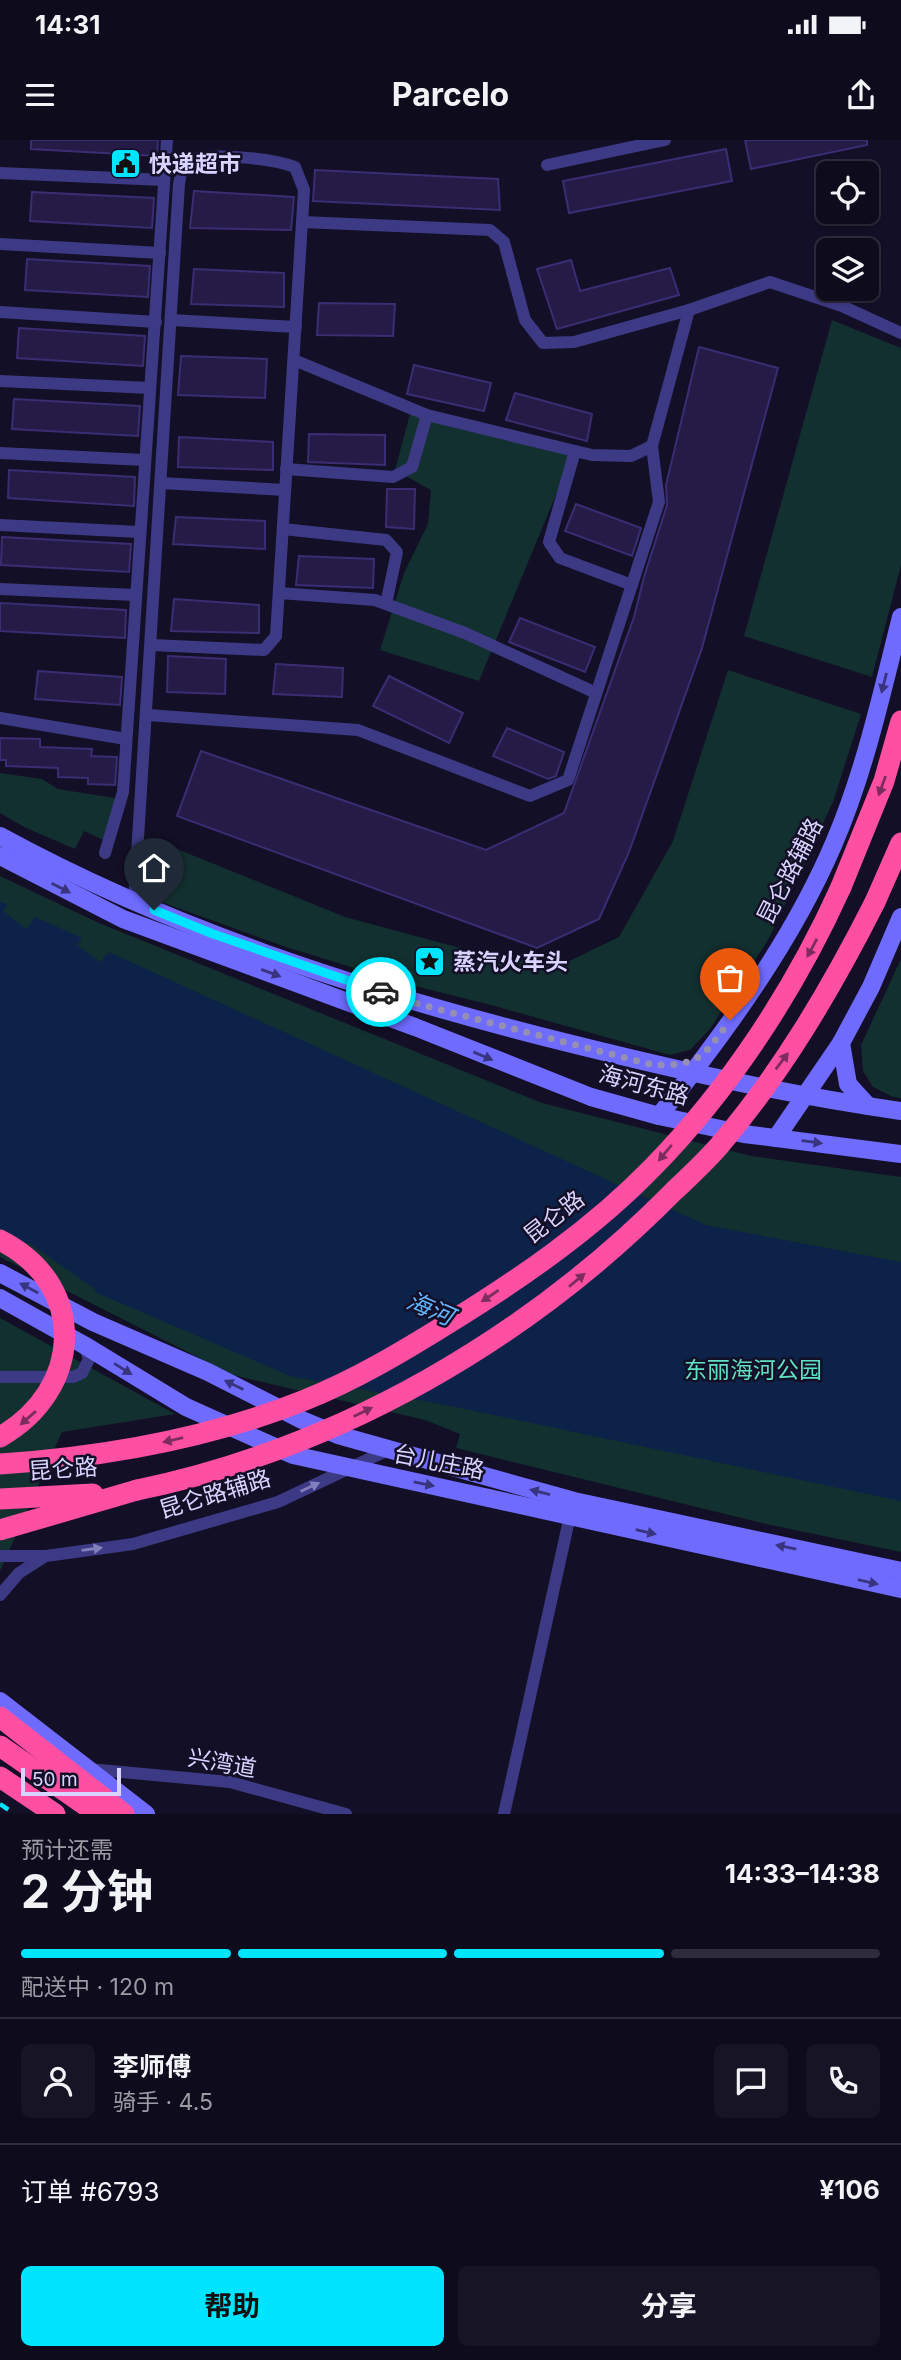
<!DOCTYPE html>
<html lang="zh">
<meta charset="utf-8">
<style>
:root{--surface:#0e0b1c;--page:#171425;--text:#f1f3f6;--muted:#9b9ba3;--line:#2e2b3b;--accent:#00e5ff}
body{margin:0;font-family:Inter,"Noto Sans SC",sans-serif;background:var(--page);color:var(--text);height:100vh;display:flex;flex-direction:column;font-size:26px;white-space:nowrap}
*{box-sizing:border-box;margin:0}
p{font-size:23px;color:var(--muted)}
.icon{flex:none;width:38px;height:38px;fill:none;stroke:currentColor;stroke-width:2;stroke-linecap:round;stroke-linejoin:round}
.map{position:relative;height:1674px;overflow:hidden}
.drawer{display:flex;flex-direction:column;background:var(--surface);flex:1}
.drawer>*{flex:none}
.fabs{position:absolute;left:816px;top:21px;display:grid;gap:14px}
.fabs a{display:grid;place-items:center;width:63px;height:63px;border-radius:10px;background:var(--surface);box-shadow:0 2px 5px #0004,0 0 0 2px var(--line);font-size:35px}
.scale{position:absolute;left:21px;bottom:18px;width:100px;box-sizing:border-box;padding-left:7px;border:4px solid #d9d4ff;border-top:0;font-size:19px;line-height:24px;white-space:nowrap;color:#d9d4ff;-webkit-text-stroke:5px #130f26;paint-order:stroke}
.pin{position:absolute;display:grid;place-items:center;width:60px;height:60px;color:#fff;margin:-72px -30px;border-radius:50% 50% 50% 0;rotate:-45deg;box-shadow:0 0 7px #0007}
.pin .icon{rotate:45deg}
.courier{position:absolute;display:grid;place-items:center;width:70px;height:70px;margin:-35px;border:5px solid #00e5ff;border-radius:50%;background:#fff;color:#222;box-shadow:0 2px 9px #0007}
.summary em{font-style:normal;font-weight:700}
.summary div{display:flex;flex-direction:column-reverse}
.summary{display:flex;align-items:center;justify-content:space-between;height:119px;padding:0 21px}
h1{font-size:46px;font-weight:700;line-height:52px}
.bar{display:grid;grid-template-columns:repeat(4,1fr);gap:10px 7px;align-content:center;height:84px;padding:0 21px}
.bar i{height:9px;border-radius:5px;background:var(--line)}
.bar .selected{background:var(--accent)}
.bar p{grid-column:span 4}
.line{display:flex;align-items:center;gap:18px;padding:0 21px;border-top:2px solid var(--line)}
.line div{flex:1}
.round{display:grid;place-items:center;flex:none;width:74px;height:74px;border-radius:10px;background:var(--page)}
.primary-button{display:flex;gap:14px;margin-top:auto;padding:14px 21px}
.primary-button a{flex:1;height:80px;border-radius:10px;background:var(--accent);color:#111;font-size:28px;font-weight:700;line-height:80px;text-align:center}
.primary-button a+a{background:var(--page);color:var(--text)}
.status{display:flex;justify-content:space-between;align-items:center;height:49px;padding:0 35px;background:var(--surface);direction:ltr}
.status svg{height:19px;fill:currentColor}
header{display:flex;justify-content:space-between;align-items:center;height:91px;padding:0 21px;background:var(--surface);font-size:32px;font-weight:700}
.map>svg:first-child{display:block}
.green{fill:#12302f}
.water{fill:#0c2248}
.building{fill:#241b47;stroke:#3b2d73;stroke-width:2}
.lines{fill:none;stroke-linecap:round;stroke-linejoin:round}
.street{stroke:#3d3a85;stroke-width:12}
.secondary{stroke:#6f6bff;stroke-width:18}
.highway{stroke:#ff4fa3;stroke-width:21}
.rail{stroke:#00e5ff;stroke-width:4.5;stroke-dasharray:10 9;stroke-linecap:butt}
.highway-bridge{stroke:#ff4fa3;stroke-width:21}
.oneway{fill:#38347d}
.oneway2{fill:#7d2c5e}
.oneway3{fill:#837fbc}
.done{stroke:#948fb3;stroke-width:7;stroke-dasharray:0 12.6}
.route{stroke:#00e5ff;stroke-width:9}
.labels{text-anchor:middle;stroke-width:5;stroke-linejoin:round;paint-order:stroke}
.poi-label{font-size:23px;font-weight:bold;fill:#d9d4ff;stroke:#130f26;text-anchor:start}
.street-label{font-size:23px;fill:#d9d4ff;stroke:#130f26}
.park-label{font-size:23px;fill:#5fe0c0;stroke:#130f26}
.water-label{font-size:24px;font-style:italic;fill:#62b6ff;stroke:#130f26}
</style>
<div class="status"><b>14:31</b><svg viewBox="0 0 49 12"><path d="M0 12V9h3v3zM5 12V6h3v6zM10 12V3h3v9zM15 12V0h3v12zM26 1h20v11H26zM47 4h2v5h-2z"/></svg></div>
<header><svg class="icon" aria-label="menu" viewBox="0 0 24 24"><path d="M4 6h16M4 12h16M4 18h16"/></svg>Parcelo<svg class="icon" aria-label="share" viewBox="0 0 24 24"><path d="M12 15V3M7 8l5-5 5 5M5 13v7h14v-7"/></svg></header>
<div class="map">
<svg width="901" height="1674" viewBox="0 0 901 1674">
<rect width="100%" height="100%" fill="#130f26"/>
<g class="green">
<path d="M832,180L901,208V425L872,537L744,496Z"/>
<path d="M410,274L572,316L479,541L380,510L404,433L428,384L431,350L395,330Z"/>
<path d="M728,530L861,574L833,662L768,800L710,889L690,910L670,915L491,865L403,843L286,807L150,758L155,700L345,777L486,815L559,826L619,797L673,701Z"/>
<path d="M0,633L42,639L58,649L121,659L112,704L84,691L75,709L26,688L0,673Z"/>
<path d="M0,736L99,783L542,963L751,1016L901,1037V1412L766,1384L456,1308L460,1294L425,1280L233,1235L0,1117Z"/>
<path d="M901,819V958L893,957L873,947L863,931L861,905Z"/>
<path d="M0,1178L175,1274L62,1292L0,1431Z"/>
</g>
<path class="water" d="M0,762L7,764L3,771L26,789L35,777L82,798L77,805L100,822L109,812L706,1085L901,1122V1361L456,1267L290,1236L95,1152V1149L32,1105L0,1094Z"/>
<g class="building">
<path d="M31,0H158L157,16L31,9Z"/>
<path d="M745,0H867V5L751,29Z"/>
<path d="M726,9L732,41L569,73L563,41Z"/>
<path d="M315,30L498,39L500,70L313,61Z"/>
<path d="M194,51L294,57L291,90L190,88Z"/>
<path d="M32,52L154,58L152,88L30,81Z"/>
<path d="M27,119L150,126L148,157L25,150Z"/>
<path d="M571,120L580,151L670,128L679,155L557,189L537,129Z"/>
<path d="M194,129L284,133V167L191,164Z"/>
<path d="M319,163L395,164L393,196L317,195Z"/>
<path d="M19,188L145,196L143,226L17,218Z"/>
<path d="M699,207L778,228L702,508L629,712L599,779L537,808L177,676L201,611L486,710L564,673L634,477L644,437L667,365L666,345Z"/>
<path d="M181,216L267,219L265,258L178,255Z"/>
<path d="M414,225L491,243L484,271L407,254Z"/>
<path d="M515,253L592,274L587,301L506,280Z"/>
<path d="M14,259L140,266L138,296L12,289Z"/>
<path d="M309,294L385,295V325L308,322Z"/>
<path d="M179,297L273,302V330L178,327Z"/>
<path d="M9,330L135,337L134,366L8,358Z"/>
<path d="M387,349H415L414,389L386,387Z"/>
<path d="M576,364L641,388L632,416L565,391Z"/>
<path d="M176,377L265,381V409L173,404Z"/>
<path d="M2,397L131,404L129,432L1,425Z"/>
<path d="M299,416L374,419L373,448L296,445Z"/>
<path d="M174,459L259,465V493L171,491Z"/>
<path d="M0,463L126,470L125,498L0,491Z"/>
<path d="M520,478L595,507L585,532L509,502Z"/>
<path d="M168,516L226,519L225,554L167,552Z"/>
<path d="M276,524L343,528L342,557L273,554Z"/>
<path d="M38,531L122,537L120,565L35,559Z"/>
<path d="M389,536L463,573L449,603L373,566Z"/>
<path d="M507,588L564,612L556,636L548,639L493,616Z"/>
<path d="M0,598L40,599V607L92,609L91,616L117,617L115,645L88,644V638L58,637V628L6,626V620H0Z"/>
</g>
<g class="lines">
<g class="street">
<path d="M547,25L665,0"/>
<path d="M0,33L164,40"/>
<path d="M302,82L490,90L504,102L525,180L543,203L574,202L689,170L770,142L842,166L901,193"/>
<path d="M0,104L160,113"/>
<path d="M0,172L156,182"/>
<path d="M171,180L296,187"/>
<path d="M294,220L427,275L575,311L592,315L631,316L652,306"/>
<path d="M0,241L150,248"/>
<path d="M575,311L549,402L560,418L632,445"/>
<path d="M0,313L144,320"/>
<path d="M286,329L393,337L412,327L427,275"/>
<path d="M161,343L285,350"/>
<path d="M0,385L139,392"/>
<path d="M283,389L386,400L397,412L386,464"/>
<path d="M0,449L135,455"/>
<path d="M279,453L375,460L465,493L596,553"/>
<path d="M148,575L358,590L530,656L568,640L659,362L652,306L689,170"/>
<path d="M0,578L126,599"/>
<path d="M105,713L123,652L167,0"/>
<path d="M134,762L179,44L183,23C205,11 271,18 295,27L304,50L276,496L264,510L152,505"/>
<path d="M0,1237H73L82,1233L89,1219L84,1205"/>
<path d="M0,1416H46L133,1404L278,1362L388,1310"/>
<path d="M0,1455L19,1433L44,1417"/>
<path d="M89,1629L230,1642L346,1674"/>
<path d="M504,1674L571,1371"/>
</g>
<g class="secondary">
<path d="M0,696C170,789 357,849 544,897C663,927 780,954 901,971"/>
<path d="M0,716L123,779L415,887L591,957L659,976L744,994L901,1014"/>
<path d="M841,903L848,944L868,966"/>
<path d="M659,976C725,892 792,802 834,703C865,631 882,552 901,477"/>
<path d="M776,998L841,903L871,847L901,777"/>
<path d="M0,1133L93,1182L208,1232L302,1280L338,1295L574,1361L901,1431"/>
<path d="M0,1158L84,1205L186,1267L293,1315L901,1449"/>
<path d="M0,1561L146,1674"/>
</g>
<g class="highway">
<path d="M841,747L884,641L901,581"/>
<path d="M875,762L901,703"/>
<path d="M0,1359L93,1354"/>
<path d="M0,1390L137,1350"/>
<path d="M0,1577L124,1674"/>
<path d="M0,1606L98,1674"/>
<path d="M0,1637L55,1674"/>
</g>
<path class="rail" d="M0,1664L15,1674"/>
<g class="highway-bridge">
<path d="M0,1100C89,1145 83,1250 0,1297"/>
<path d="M0,1324C104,1317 208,1299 305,1260C355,1240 402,1212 447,1184C520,1139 593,1089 653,1027C731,947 795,849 841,747"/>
<path d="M137,1350C340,1308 529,1198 674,1051C689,1037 705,1022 719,1006C782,932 831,849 875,762"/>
</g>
</g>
<defs><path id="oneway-solid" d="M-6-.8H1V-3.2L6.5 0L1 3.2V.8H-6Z" transform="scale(1.75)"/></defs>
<g class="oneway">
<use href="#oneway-solid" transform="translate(884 543) rotate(104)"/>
<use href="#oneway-solid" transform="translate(61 748) rotate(27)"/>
<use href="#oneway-solid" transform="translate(271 833) rotate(20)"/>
<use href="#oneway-solid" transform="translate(483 916) rotate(23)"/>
<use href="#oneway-solid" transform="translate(812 1002) rotate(7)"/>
<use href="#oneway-solid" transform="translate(29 1148) rotate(-152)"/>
<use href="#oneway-solid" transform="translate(123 1229) rotate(32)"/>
<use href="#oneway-solid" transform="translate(234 1245) rotate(-154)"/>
<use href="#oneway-solid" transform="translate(424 1344) rotate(11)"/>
<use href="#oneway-solid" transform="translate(540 1352) rotate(-166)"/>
<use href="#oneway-solid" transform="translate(646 1392) rotate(13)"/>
<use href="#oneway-solid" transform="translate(786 1407) rotate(-168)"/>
<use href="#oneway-solid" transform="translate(868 1442) rotate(13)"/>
</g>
<g class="oneway2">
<use href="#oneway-solid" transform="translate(882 646) rotate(110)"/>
<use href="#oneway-solid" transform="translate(812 808) rotate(118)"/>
<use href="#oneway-solid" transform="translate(782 921) rotate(-53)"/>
<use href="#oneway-solid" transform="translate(665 1013) rotate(130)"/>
<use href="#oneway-solid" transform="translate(577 1140) rotate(-40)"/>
<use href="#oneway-solid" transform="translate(490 1156) rotate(146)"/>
<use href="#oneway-solid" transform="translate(363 1272) rotate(-26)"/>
<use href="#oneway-solid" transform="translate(28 1278) rotate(139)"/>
<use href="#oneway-solid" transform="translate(173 1300) rotate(167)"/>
</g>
<g class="oneway3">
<use href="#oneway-solid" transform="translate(310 1347) rotate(-25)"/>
<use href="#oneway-solid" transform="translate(92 1409) rotate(-8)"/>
</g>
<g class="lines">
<path class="done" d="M381,852L422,865L653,925C700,926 704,916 730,880"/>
<path class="route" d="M154,770L213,794L381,852"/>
</g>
<defs>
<symbol id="civic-square" viewBox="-11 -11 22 22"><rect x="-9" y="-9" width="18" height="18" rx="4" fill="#00e5ff" stroke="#130f26"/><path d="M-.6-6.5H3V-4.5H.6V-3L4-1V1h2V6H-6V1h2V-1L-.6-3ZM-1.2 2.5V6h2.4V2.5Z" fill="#111"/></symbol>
<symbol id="sight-square" viewBox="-11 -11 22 22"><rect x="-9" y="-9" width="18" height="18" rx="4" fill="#00e5ff" stroke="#130f26"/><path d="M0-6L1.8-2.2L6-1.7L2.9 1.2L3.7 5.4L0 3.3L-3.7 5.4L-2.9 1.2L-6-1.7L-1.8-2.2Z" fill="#111"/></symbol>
</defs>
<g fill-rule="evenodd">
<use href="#civic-square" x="108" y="6" width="35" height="35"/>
<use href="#sight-square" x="412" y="804" width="35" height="35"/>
</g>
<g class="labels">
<g class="poi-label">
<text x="149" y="32">快递超市</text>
<text x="453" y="830">蒸汽火车头</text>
</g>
<g class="street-label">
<text transform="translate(790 731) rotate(-63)" y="8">昆仑路辅路</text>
<text transform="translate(644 945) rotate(15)" y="8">海河东路</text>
<text transform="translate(554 1077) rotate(-38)" y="8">昆仑路</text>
<text transform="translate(439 1322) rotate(11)" y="8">台儿庄路</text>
<text transform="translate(63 1329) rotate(-4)" y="8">昆仑路</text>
<text transform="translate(215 1354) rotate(-17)" y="8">昆仑路辅路</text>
<text transform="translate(222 1623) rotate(10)" y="8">兴湾道</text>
</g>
<g class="park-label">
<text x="753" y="1238">东丽海河公园</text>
</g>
<g class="water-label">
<text transform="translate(430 1169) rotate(23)" y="8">海河</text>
</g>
</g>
</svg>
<div class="fabs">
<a><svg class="icon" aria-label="locate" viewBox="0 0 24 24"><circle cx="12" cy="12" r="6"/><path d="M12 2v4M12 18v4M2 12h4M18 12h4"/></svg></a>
<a><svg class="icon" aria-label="layers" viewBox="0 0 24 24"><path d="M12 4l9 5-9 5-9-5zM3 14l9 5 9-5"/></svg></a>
</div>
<div class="scale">50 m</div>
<div class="pin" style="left:730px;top:880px;background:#ea580c"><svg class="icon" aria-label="bag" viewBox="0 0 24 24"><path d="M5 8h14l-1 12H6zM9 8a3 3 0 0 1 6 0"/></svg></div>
<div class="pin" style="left:154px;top:770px;background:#1f2937"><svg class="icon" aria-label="home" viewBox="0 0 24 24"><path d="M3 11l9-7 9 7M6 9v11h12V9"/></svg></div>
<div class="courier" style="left:381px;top:852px"><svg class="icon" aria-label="car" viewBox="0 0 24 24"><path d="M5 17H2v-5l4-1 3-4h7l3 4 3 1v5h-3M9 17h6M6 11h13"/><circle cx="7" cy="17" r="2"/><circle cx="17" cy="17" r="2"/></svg></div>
</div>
<section class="drawer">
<div class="summary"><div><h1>2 分钟</h1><p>预计还需</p></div><em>14:33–14:38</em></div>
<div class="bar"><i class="selected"></i><i class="selected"></i><i class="selected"></i><i></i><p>配送中 · 120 m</p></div>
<div class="line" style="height:126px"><a class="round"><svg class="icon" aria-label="person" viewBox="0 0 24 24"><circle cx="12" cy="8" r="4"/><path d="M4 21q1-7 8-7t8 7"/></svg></a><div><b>李师傅</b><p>骑手 · 4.5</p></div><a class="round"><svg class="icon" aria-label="chat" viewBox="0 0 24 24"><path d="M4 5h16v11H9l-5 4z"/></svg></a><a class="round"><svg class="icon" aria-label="phone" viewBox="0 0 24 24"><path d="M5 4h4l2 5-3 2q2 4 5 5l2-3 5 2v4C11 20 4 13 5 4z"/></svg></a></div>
<div class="line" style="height:91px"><div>订单 #6793</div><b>¥106</b></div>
<div class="primary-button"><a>帮助</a><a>分享</a></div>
</section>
